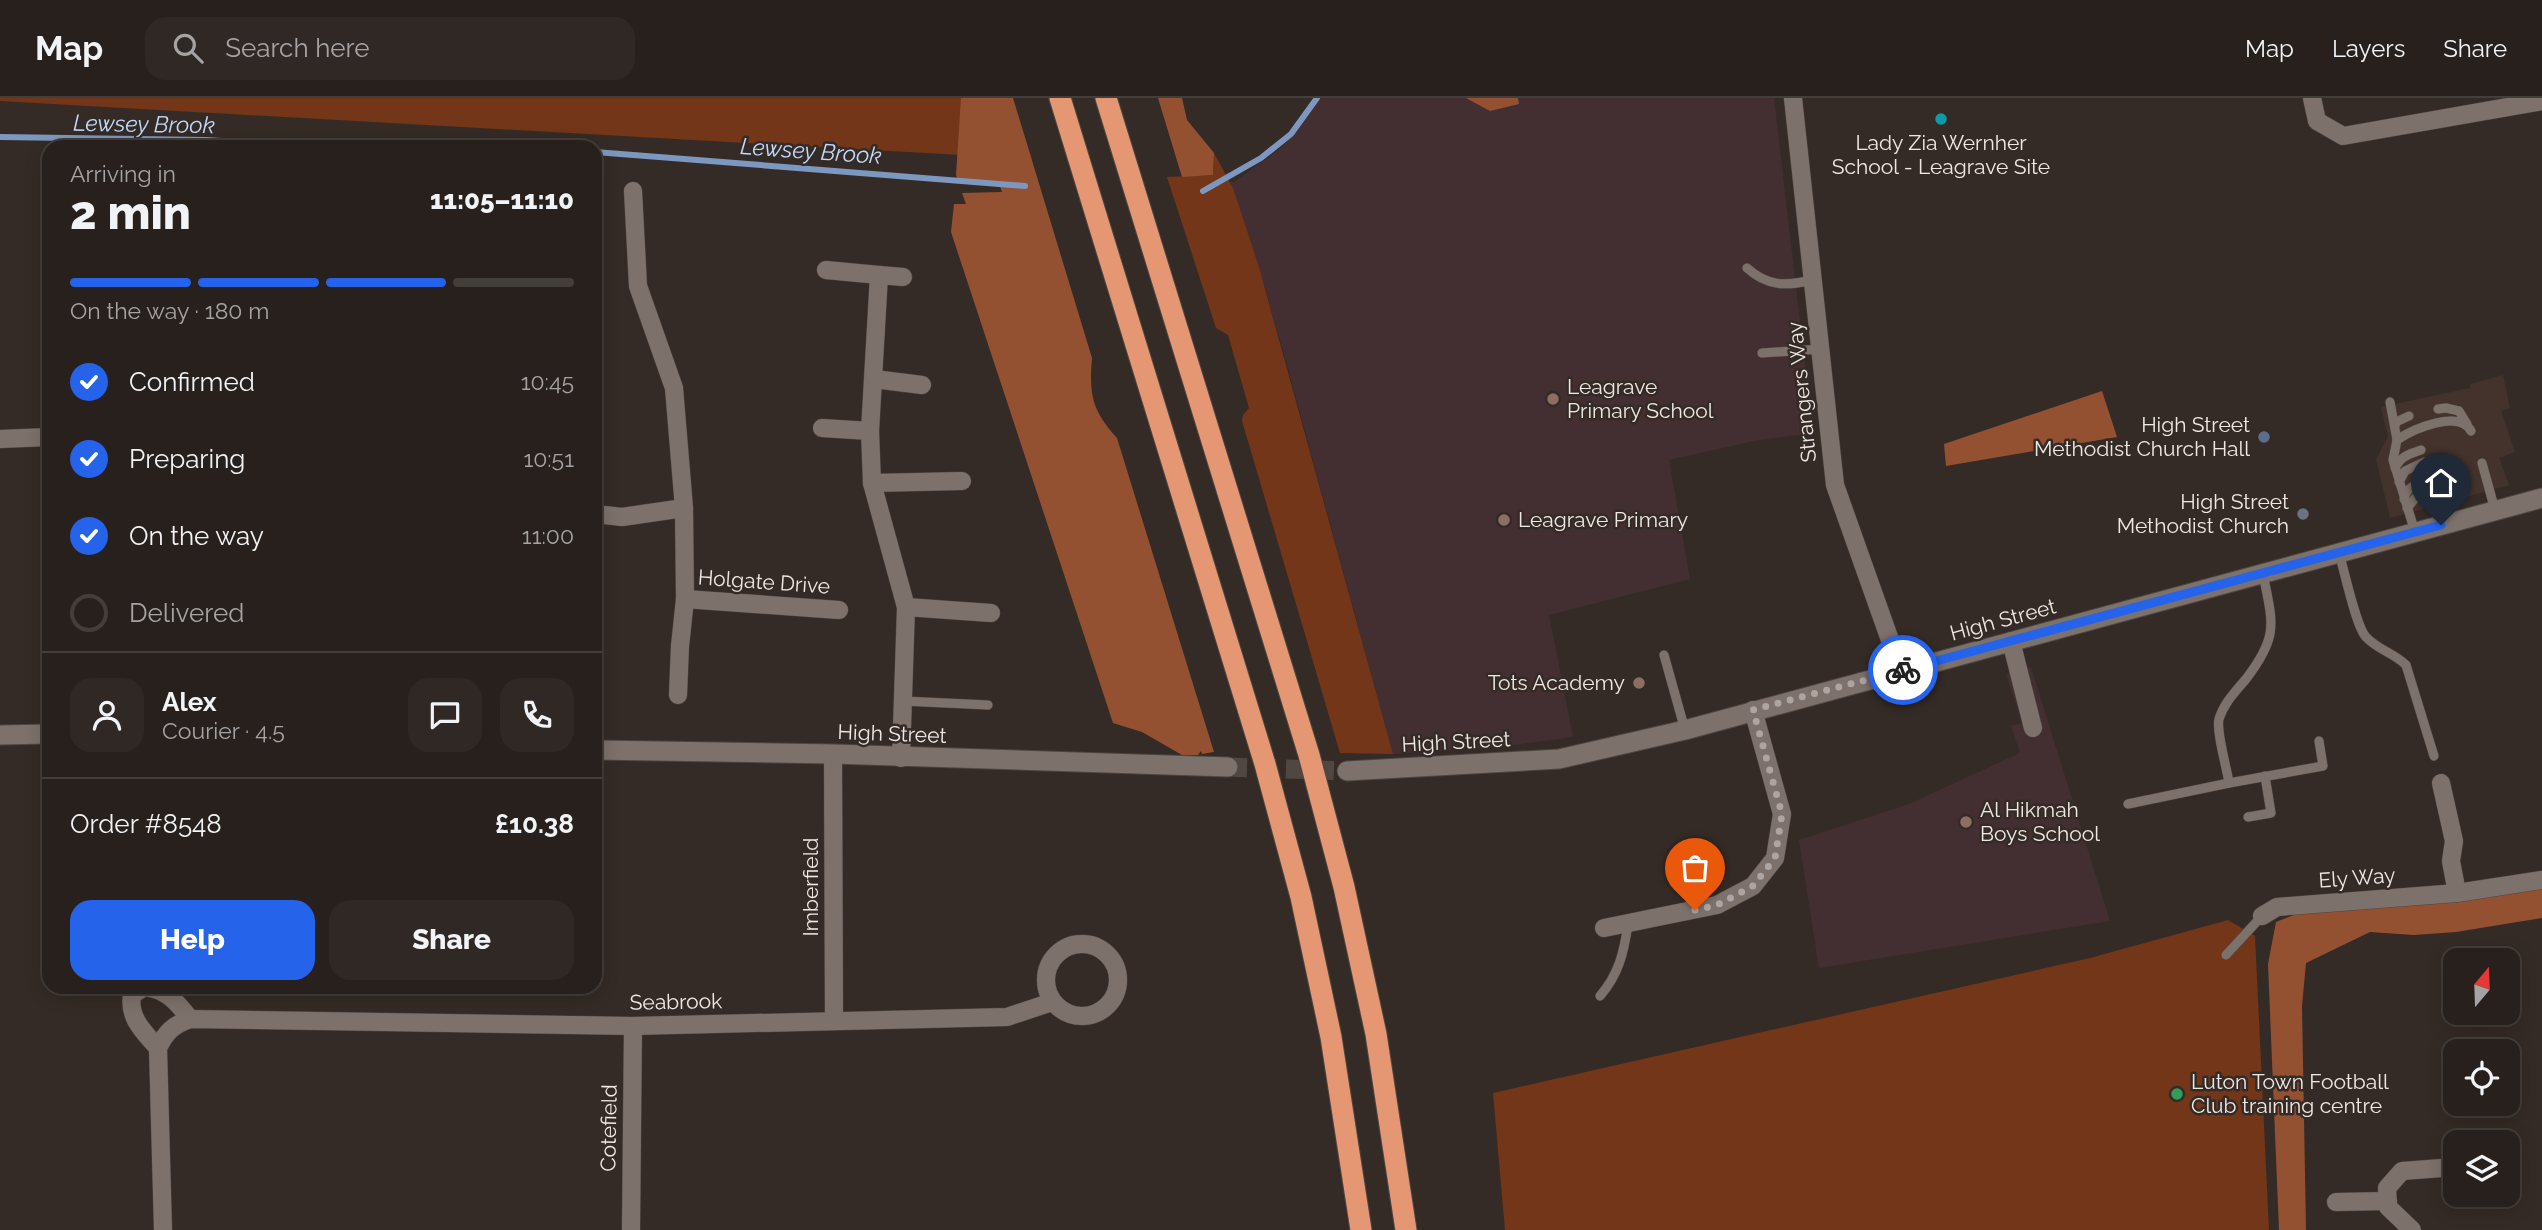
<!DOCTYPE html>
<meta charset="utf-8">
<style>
:root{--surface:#28201c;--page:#302825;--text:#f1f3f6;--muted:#a5a3a3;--line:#443e3b;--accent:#2563eb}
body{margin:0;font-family:Raleway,sans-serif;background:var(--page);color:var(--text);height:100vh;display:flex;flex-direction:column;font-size:26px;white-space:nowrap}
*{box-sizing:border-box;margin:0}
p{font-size:23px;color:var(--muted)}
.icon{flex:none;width:38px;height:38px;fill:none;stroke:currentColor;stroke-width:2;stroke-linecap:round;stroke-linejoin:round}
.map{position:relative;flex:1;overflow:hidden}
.details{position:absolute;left:42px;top:42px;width:560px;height:854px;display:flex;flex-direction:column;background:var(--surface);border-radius:21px;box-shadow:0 4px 18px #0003,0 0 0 2px var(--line)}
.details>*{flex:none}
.needle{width:46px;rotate:19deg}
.controls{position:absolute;left:2443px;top:850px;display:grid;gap:14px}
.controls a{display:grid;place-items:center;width:77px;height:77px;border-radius:14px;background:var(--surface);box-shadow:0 4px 18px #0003,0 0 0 2px var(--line);font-size:35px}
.pin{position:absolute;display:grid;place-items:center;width:60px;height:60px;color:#fff;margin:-72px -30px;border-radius:50% 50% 50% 0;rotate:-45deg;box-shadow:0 0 7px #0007}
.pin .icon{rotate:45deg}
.courier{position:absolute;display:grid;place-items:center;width:70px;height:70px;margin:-35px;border:5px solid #2563eb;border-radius:50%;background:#fff;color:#222;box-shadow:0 2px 9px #0007}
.summary em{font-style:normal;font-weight:800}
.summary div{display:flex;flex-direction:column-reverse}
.summary{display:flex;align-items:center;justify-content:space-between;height:119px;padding:0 28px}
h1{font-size:46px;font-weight:800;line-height:52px}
.bar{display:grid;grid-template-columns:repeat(4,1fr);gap:10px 7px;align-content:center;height:84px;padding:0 28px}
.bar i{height:9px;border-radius:5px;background:var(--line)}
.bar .on{background:var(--accent)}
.bar p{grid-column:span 4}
.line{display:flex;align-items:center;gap:18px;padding:0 28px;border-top:2px solid var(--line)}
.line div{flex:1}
.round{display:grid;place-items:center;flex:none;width:74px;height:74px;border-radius:21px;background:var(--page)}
ol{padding:0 28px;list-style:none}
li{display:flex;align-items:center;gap:21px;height:77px}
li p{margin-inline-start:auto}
li .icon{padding:7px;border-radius:50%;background:var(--accent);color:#fff;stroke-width:4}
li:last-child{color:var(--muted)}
li i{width:38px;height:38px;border:4px solid var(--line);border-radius:50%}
.primary-button{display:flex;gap:14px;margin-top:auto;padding:14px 28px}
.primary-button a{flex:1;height:80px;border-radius:21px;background:var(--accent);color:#fff;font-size:28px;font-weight:800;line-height:80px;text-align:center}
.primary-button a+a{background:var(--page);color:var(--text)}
header{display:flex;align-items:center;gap:42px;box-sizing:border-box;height:98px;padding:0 35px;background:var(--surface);border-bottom:2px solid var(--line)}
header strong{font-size:33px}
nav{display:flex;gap:38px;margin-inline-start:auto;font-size:24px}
.search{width:490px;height:63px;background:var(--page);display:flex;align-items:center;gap:18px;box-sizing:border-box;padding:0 24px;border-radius:21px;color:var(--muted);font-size:26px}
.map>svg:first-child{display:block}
.built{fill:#43332c}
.education{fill:#432f31}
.green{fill:#733619}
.forest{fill:#945132}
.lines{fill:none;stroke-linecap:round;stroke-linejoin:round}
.stream{stroke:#7d98c0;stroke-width:6}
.tertiary-tunnel{stroke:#514742;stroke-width:19;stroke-dasharray:19 10;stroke-linecap:butt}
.service-casing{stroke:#4e4642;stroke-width:10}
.minor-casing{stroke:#4e4642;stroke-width:19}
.tertiary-casing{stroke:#4e4642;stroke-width:21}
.motorway-casing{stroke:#4e4642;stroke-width:23}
.service{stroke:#7d716b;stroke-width:9}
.minor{stroke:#7d716b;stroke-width:18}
.tertiary{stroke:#7d716b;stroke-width:19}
.motorway{stroke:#e59774;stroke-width:21}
.done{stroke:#ada5a2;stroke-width:7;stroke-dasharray:0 12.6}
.route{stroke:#2563eb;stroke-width:9}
.culture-dot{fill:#0f9aa8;stroke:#352b26;stroke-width:2.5}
.education-dot{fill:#8d6e63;stroke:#352b26;stroke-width:2.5}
.service-dot{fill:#5c6f8a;stroke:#352b26;stroke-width:2.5}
.worship-dot{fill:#6b7280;stroke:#352b26;stroke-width:2.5}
.leisure-dot{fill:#2e9e5b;stroke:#352b26;stroke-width:2.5}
.labels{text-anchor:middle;stroke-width:5;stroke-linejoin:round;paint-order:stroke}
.poi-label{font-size:21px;fill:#eee7e4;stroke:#352b26;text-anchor:start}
.street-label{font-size:21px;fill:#eee7e4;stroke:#352b26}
.water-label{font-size:23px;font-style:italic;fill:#c1d9fa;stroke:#352b26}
</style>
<header>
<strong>Map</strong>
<div class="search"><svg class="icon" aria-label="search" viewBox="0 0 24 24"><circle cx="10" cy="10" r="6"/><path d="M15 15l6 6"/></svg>Search here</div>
<nav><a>Map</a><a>Layers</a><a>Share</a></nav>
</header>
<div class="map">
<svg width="2542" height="1132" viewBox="0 0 2542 1132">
<rect width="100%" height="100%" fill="#352b26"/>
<path class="built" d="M2503,277L2510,310L2501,313L2515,354L2499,360L2509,387L2390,420L2376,361L2388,339L2381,309L2470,290V286Z"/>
<g class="education">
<path d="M1321,0H1774L1813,335L1759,342L1669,362L1690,481L1549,517L1573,639L1499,649L1393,656L1287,267L1259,169L1230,84H1234L1281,50Z"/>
<path d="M2031,569L2110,823L1819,870L1799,742L1909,706L2020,655L2011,628L2022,625L2006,576Z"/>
</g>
<g class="green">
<path d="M0,0H1011L1032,61L0,3Z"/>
<path d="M1214,55L1233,90L1259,169L1393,656L1340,655L1242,323L1243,317L1249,310L1228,237L1216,230L1167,79L1213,77Z"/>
<path d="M2228,822L2255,838L2269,1132H1505L1493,995L2090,860Z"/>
</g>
<g class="forest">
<path d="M961,0H1013L1092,260C1089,297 1092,312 1117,340L1214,654L1202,656L1201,653L1198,657H1182L1142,634L1113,625L951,134L954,106H966L962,95L1002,94L998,83L959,85L956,77Z"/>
<path d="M1158,0H1182L1187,22L1214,55L1213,77L1182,79Z"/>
<path d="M1466,0H1518L1519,6L1490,13Z"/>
<path d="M2102,293L2117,339L1946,368L1944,346Z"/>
<path d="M2542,784V820L2456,834L2414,837L2370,834L2306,865L2302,908L2306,1132H2279L2268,866L2276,824L2299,815Z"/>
</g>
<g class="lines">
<g class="stream">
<path d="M0,39L206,42L315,49H370"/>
<path d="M595,54L1025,88"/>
<path d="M1203,93L1261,60L1291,36L1317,0"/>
</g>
<path class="tertiary-tunnel" d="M1228,669L1347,673"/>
<defs>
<g id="service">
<path d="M1747,170C1768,189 1786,188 1813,182"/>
<path d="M1762,255L1821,251"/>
<path d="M2390,304L2397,342"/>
<path d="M2438,311L2446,310L2459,313L2467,326"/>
<path d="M2395,328L2396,324L2409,318"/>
<path d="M2482,365L2495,412"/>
<path d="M2395,370C2401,358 2409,356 2421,352"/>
<path d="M2399,384L2405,373L2424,364"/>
<path d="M2404,401C2407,388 2417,386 2429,382"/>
<path d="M2407,410L2417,398L2432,395"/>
<path d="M2415,434L2393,362L2397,342C2413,331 2459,311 2471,333"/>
<path d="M2339,455C2344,471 2356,529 2366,539C2378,552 2394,555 2406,567L2434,658"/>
<path d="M1664,557L1685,632"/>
<path d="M903,603L988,607"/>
<path d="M2229,685L2323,668L2319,643"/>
<path d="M2128,706L2229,685C2227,670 2216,634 2219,621C2224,605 2235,594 2246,581C2279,538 2273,526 2263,476"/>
<path d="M2248,719L2271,715L2265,678"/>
<path d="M2226,857L2262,818"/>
<path d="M1600,898C1619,876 1624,854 1628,826"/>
</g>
<g id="minor">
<path d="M1793,0L1835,387L1901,573"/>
<path d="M2312,0L2317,23L2343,38L2542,3"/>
<path d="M633,93L638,188L674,290L684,410"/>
<path d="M826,172L879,177L870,333L872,385L906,509L901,660"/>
<path d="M879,177L903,179"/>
<path d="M874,281L922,287"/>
<path d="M822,330L870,333"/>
<path d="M0,341L49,339"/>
<path d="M872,385L962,383"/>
<path d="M595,416L622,419L684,410L685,501L680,548L678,597"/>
<path d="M685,501L839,512"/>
<path d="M906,509L991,515"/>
<path d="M2011,543L2033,630"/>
<path d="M833,656L834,922"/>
<path d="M2441,685L2454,743L2451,763L2457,795"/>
<path d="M2262,818L2277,809L2457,795L2542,782"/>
<path d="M1604,830L1717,807L1753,788L1775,760L1782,716L1753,612"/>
<circle cx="1082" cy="882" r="36"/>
<path d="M144,889L132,897C128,920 144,934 158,950"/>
<path d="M146,889C167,892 177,904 190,921"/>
<path d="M2336,1104L2388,1103"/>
<path d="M163,1132L158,950C166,934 173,927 190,921L633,928L1007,919L1052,904"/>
<path d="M631,1132L633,928"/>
<path d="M2412,1132L2388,1109L2387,1090L2402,1073L2455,1069"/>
</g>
<g id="tertiary">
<path d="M0,637L49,636"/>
<path d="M595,652L833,656L1228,669"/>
<path d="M1347,673L1559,661L1685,632L2542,400"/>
</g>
<g id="motorway">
<path d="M1060,0L1265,666L1301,799L1331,939L1361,1132"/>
<path d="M1106,0L1309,657L1344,789L1376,936L1406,1132"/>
</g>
</defs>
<use href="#service" class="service-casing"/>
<use href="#minor" class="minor-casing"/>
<use href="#tertiary" class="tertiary-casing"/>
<use href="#motorway" class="motorway-casing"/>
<use href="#service" class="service"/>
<use href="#minor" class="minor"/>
<use href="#tertiary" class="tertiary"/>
<use href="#motorway" class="motorway"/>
</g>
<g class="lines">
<path class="done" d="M1695,812L1717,807L1753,788L1775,760L1782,716L1753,612L1903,572"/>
<path class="route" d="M1903,572L2441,427"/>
</g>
<circle class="culture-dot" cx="1941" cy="21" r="7"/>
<g class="education-dot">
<circle cx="1553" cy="301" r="7"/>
<circle cx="1504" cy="422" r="7"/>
<circle cx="1639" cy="585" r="7"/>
<circle cx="1966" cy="724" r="7"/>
</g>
<circle class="service-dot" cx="2264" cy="339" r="7"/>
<circle class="worship-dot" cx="2303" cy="416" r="7"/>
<circle class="leisure-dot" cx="2177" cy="996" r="7"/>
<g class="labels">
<g class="poi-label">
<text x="1941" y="52" text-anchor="middle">Lady Zia Wernher<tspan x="1941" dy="24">School - Leagrave Site</tspan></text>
<text x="1567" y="296">Leagrave<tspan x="1567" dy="24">Primary School</tspan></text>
<text x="2250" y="334" text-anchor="end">High Street<tspan x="2250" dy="24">Methodist Church Hall</tspan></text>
<text x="2289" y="411" text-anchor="end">High Street<tspan x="2289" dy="24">Methodist Church</tspan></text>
<text x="1518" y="429">Leagrave Primary</text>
<text x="1625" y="592" text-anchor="end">Tots Academy</text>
<text x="1980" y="719">Al Hikmah<tspan x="1980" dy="24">Boys School</tspan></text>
<text x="2191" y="991">Luton Town Football<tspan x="2191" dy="24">Club training centre</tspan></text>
</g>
<g class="street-label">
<text transform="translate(1802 294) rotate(-96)" y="7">Strangers Way</text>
<text transform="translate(764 484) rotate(4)" y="7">Holgate Drive</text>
<text transform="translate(2003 522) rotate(-15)" y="7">High Street</text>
<text transform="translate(892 636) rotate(2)" y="7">High Street</text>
<text transform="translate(1456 644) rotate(-3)" y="7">High Street</text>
<text transform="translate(2357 780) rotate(-4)" y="7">Ely Way</text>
<text transform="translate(811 789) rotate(-90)" y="7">Imberfield</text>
<text transform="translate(676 904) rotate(-1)" y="7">Seabrook</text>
<text transform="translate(609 1030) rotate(-89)" y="7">Cotefield</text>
</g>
<g class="water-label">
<text transform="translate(144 26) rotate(1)" y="8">Lewsey Brook</text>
<text transform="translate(811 53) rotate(4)" y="8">Lewsey Brook</text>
</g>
</g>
</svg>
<div class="controls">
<a><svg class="needle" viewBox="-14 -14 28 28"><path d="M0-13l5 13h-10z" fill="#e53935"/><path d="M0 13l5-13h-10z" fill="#a5a3a3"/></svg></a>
<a><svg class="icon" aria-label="locate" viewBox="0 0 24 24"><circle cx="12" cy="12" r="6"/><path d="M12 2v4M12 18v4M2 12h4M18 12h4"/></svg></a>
<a><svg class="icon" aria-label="layers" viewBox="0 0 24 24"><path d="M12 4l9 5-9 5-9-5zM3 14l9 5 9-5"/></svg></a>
</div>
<div class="pin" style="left:1695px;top:812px;background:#ea580c"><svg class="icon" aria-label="bag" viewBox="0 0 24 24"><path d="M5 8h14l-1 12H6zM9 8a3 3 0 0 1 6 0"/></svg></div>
<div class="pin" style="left:2441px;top:427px;background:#1f2937"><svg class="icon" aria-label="home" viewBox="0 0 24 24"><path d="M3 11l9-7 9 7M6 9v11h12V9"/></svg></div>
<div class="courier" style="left:1903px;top:572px"><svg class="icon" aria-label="bike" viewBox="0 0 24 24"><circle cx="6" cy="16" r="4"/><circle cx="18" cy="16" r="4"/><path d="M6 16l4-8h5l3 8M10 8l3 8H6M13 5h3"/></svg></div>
<section class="details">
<div class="summary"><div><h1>2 min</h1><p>Arriving in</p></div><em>11:05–11:10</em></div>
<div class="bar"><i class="on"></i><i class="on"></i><i class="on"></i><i></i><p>On the way · 180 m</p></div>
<ol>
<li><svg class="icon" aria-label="check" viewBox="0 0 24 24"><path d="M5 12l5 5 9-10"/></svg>Confirmed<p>10:45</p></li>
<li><svg class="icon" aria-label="check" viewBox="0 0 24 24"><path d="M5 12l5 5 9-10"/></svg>Preparing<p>10:51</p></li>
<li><svg class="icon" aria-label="check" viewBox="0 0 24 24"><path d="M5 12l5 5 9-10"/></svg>On the way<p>11:00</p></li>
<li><i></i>Delivered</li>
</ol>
<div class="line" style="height:126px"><a class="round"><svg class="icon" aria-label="person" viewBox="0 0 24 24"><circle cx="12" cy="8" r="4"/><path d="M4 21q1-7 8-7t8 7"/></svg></a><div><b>Alex</b><p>Courier · 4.5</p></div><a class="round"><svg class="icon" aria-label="chat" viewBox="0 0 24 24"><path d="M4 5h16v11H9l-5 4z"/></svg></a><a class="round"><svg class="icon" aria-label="phone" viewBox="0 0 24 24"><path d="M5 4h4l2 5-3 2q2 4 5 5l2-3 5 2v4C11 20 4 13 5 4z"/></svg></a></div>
<div class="line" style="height:91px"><div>Order #8548</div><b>£10.38</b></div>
<div class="primary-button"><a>Help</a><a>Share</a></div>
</section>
</div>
